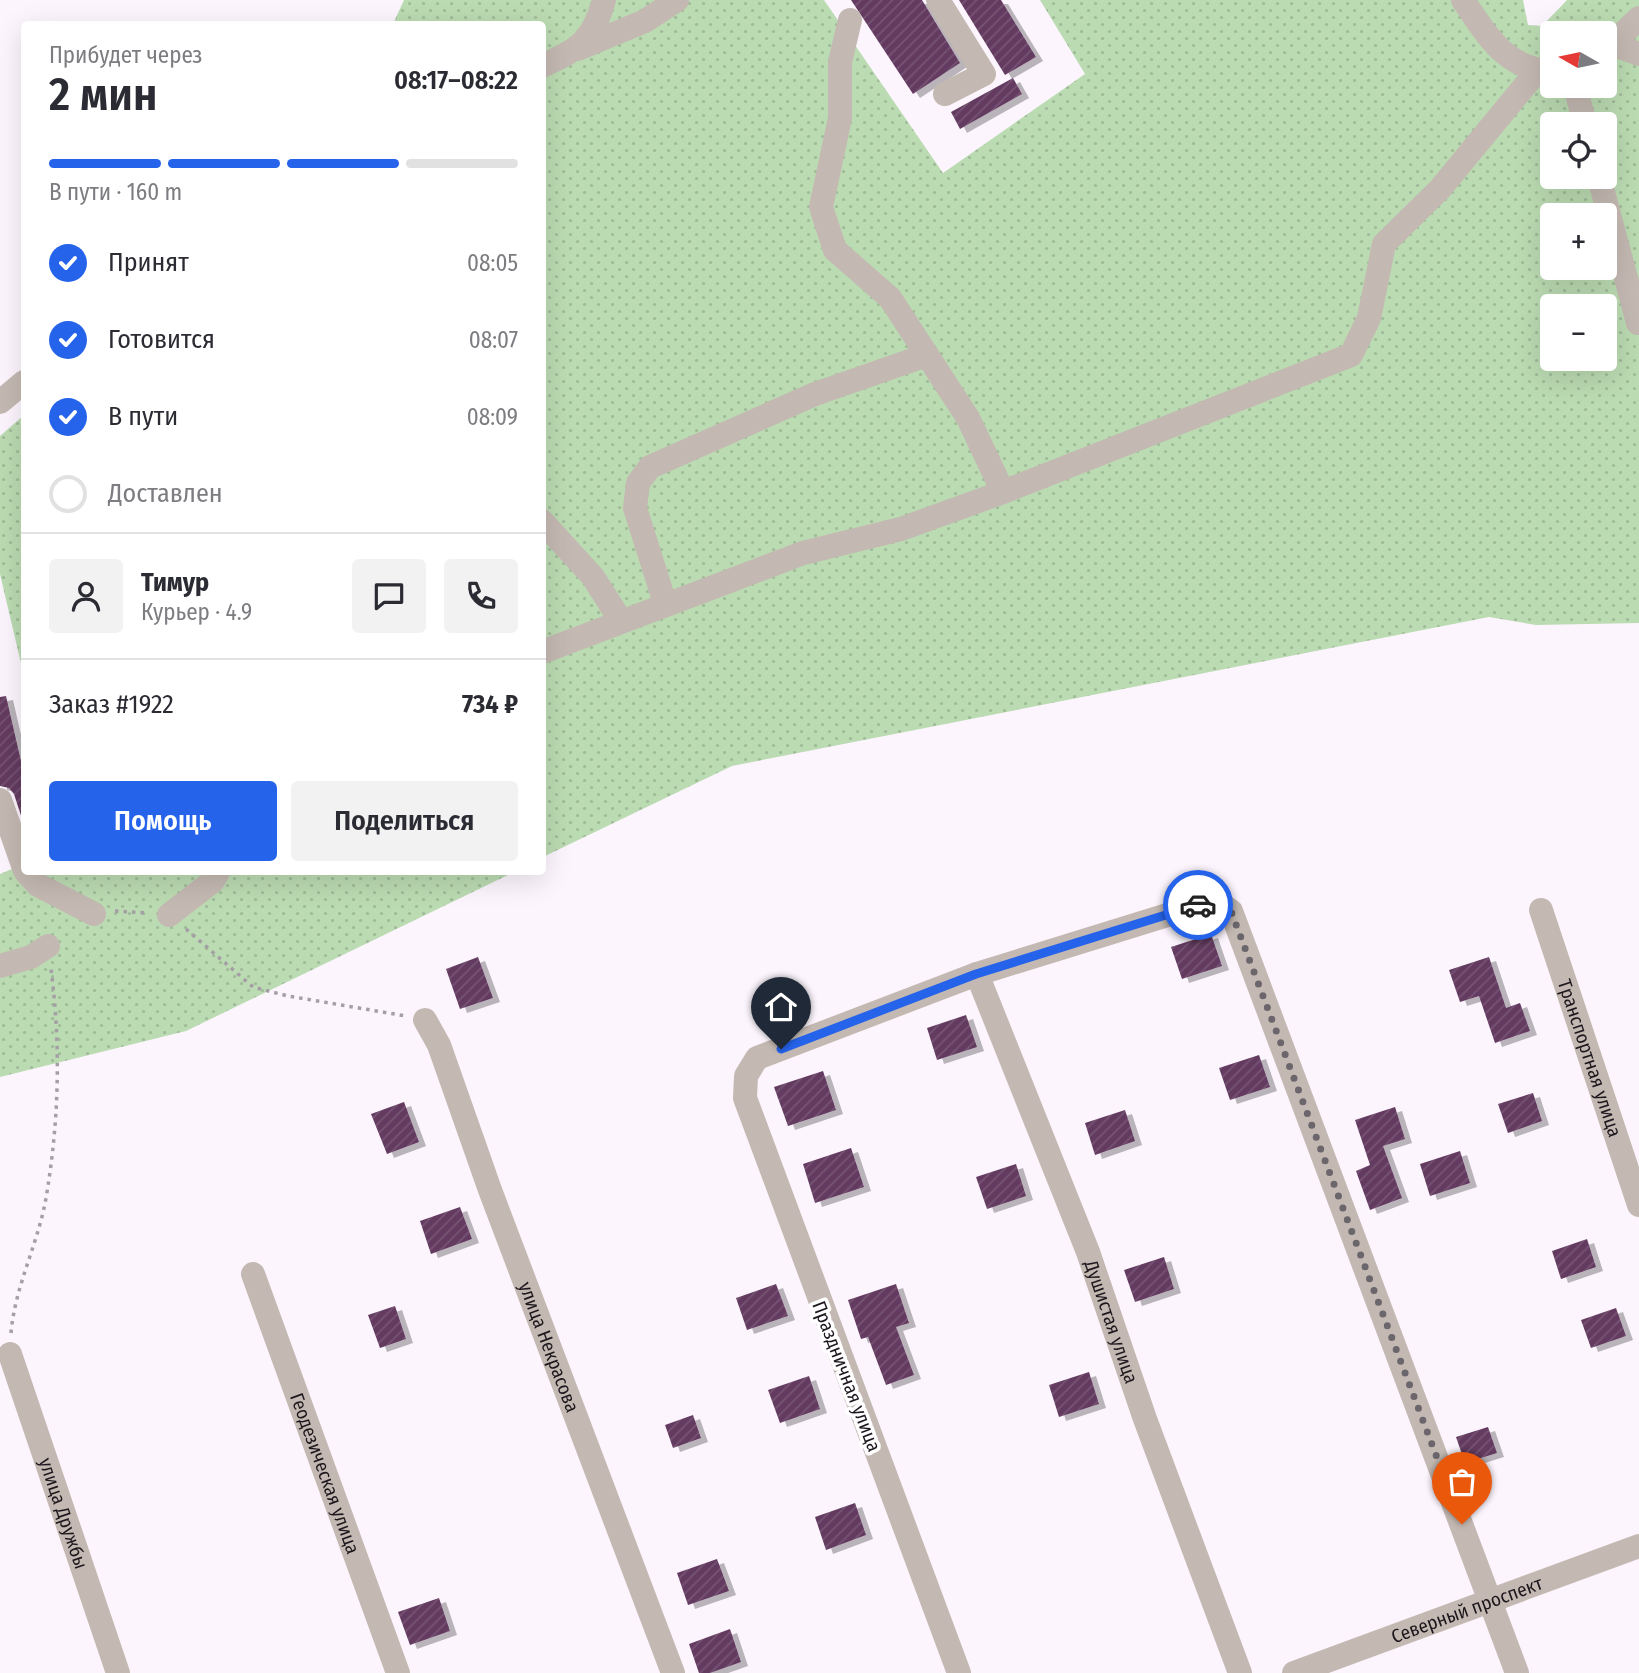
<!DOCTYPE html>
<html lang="ru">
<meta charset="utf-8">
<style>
:root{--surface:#fff;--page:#f2f2f3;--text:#2b2b33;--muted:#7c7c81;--line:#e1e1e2;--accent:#2563eb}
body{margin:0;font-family:"Fira Sans Condensed",sans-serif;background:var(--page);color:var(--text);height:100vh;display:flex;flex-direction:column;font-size:26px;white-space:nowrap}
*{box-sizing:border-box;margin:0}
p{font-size:23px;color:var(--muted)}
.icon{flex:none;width:38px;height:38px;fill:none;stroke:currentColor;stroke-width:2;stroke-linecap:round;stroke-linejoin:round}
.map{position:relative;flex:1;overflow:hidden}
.panel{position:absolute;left:21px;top:21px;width:525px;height:854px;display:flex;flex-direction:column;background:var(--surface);border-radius:7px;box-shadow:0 7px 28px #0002}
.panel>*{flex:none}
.needle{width:46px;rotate:279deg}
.controls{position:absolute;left:1540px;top:21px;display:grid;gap:14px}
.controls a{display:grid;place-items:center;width:77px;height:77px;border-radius:7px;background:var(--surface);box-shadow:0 7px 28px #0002;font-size:35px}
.pin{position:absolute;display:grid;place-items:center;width:60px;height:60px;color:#fff;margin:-72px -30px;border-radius:50% 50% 50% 0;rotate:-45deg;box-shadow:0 0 7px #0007}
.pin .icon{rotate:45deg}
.courier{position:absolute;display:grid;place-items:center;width:70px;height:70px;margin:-35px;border:5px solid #2563eb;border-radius:50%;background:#fff;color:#222;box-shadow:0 2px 9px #0007}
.summary em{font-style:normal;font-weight:600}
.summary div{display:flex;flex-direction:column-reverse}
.summary{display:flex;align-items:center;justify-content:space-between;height:119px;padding:0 28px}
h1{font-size:46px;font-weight:600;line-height:52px}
.bar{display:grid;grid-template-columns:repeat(4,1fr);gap:10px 7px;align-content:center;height:84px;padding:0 28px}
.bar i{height:9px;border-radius:5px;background:var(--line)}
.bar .active{background:var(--accent)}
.bar p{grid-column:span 4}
.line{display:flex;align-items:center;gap:18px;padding:0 28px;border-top:2px solid var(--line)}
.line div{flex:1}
.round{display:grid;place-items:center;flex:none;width:74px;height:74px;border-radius:7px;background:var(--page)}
ol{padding:0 28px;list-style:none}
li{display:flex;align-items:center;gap:21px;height:77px}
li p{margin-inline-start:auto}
li .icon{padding:7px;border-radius:50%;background:var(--accent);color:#fff;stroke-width:4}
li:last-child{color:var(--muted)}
li i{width:38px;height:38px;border:4px solid var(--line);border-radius:50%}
.button{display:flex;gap:14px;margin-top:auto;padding:14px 28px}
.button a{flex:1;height:80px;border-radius:7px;background:var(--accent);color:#fff;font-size:28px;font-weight:600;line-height:80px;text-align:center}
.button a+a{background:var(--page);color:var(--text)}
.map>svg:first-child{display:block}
.green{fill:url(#green-dots);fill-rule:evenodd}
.building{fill:url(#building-hatch);filter:url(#shadow)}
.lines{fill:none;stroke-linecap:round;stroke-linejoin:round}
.path{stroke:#a49ea5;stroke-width:3.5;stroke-dasharray:3.5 5;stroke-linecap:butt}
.minor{stroke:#c4b9b2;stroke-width:24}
.done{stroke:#6b656c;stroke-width:7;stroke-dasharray:0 12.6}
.route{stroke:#2563eb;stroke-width:9}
.labels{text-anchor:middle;stroke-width:7;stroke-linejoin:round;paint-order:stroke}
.street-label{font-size:19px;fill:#1d171e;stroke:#fff}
</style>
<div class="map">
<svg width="1639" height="1673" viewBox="0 0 1639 1673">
<defs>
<pattern id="green-dots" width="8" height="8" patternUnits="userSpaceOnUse" patternTransform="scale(1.75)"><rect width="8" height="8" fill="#bbdbb2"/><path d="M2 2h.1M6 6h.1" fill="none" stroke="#a0bb99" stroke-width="1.8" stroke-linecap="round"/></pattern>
<pattern id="building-hatch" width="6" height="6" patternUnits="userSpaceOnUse" patternTransform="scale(1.75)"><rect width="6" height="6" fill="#643b61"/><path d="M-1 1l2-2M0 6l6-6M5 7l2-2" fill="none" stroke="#755473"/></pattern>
<filter id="shadow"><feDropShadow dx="7" dy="4" stdDeviation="0" flood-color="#0004"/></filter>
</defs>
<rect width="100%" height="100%" fill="#fcf5fd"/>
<g class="green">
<path d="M404,0H824L943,173L1085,74L1040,0H1523L1528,25L1542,26L1567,0H1639V623L1536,625L1489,617L732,766L543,857L542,24H393ZM1552,33H1605V86H1552ZM1552,124H1605V177H1552ZM1552,215H1605V268H1552ZM1552,306H1605V359H1552Z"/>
<path d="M24,415V676L0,574V436Z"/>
<path d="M24,864V872H514L186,1031L0,1077V874Z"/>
</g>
<g class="building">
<path d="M851,0H922L960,63L913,94Z"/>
<path d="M959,0H1001L1036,57L1005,75Z"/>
<path d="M1013,78L1022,94L960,129L951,112Z"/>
<path d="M6,696L24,774V825L14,794L9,788L0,786V697Z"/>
<path d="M1211,934L1222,966L1182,979L1171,947Z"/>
<path d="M478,957L493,998L460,1009L446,969Z"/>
<path d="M1489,957L1506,1008L1520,1003L1530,1031L1495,1043L1479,996L1460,1002L1449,970Z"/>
<path d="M966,1015L977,1047L937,1060L927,1028Z"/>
<path d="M1259,1055L1270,1087L1230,1100L1219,1068Z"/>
<path d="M823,1071L836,1110L788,1126L774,1087Z"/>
<path d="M1533,1093L1542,1121L1508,1133L1498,1104Z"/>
<path d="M404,1102L419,1142L387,1154L371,1114Z"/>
<path d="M1395,1107L1405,1139L1383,1146L1402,1198L1370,1210L1356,1171L1370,1165L1355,1120Z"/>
<path d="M1125,1110L1135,1141L1095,1155L1085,1123Z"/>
<path d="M851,1148L864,1187L815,1203L803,1164Z"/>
<path d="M1460,1151L1470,1183L1430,1196L1420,1164Z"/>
<path d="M1016,1164L1026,1196L987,1209L976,1177Z"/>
<path d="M460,1207L472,1239L431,1254L420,1221Z"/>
<path d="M1587,1239L1596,1267L1561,1279L1552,1251Z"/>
<path d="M1164,1257L1174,1289L1135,1302L1124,1270Z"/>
<path d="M776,1284L788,1316L747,1330L736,1298Z"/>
<path d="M896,1284L909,1323L896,1327L914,1375L886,1385L868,1337L861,1339L848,1300Z"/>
<path d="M395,1306L406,1339L380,1348L368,1315Z"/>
<path d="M1616,1308L1626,1336L1591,1348L1581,1320Z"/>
<path d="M1089,1372L1099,1404L1059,1417L1049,1385Z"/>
<path d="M809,1376L820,1409L780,1423L768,1390Z"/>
<path d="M693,1415L701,1438L673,1448L665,1425Z"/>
<path d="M1488,1427L1497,1453L1465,1463L1456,1437Z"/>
<path d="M855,1503L866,1535L826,1550L815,1517Z"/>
<path d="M717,1559L729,1591L688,1605L677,1573Z"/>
<path d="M439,1598L450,1631L410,1645L398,1612Z"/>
<path d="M730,1629L741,1662L710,1673H699L689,1644Z"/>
</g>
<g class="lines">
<g class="path">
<path d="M115,911L149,913"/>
<path d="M186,929L253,987L288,996L406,1016"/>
<path d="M11,1333C15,1286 38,1244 46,1198C59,1122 61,1046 51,969"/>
</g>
<g class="minor">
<path d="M938,0L984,74L945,94"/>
<path d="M1463,0C1487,35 1504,68 1552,72"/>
<path d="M850,20L840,62V118L821,207L835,250L890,298L968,418L1003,492"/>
<path d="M1612,44L1639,18"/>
<path d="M578,49L645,21L677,0"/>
<path d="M1605,50L1612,44L1639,54"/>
<path d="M542,66C579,49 593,41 604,0"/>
<path d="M1575,86L1585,124"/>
<path d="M1599,177L1638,323"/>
<path d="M0,402L24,382"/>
<path d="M542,521L593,577L621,621"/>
<path d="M665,603L635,508L638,483L650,467L815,394L927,355"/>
<path d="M542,652L803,553L901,529L1003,492L1351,355L1369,318L1384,244L1440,189L1537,71"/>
<path d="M0,800L24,868"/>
<path d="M26,872L38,885L94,914"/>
<path id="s1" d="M1541,910L1639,1205"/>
<path d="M169,915L213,881L218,872"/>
<path d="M0,966L31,957L48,946"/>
<path id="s2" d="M977,974L1088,1252L1145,1419L1240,1673"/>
<path id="s3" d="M425,1020L439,1045L490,1190L673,1673"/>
<path id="s4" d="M253,1274L398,1673"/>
<path id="s5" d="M10,1354L118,1673"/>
<path d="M959,1673L745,1098L746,1076L757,1058L977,974L1203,904L1219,903L1231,911L1517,1673"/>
<path id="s6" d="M1294,1673L1639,1546"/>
</g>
</g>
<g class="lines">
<path class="done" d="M1198,905L1219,903L1231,911L1462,1524"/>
<path class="route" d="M781,1049L976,974L1198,905"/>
</g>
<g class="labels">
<g class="street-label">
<text dy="7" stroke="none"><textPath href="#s1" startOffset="156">Транспортная улица</textPath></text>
<text dy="7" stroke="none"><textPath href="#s2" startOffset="373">Душистая улица</textPath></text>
<text dy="7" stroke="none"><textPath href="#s3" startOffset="350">улица Некрасова</textPath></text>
<text transform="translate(847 1376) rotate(69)" y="7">Праздничная улица</text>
<text dy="7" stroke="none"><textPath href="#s4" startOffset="212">Геодезическая улица</textPath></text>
<text dy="7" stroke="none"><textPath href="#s5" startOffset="168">улица Дружбы</textPath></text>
<text dy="7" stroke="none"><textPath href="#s6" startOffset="184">Северный проспект</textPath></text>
</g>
</g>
</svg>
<div class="controls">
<a><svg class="needle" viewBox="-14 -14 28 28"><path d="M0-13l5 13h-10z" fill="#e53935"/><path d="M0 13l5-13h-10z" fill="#7c7c81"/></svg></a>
<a><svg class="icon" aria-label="locate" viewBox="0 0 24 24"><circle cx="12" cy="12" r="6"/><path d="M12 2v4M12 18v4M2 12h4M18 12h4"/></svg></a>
<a>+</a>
<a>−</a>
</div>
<div class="pin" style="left:1462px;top:1524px;background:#ea580c"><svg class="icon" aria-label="bag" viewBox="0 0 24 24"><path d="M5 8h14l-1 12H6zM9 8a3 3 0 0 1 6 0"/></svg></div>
<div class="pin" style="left:781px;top:1049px;background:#1f2937"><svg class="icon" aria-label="home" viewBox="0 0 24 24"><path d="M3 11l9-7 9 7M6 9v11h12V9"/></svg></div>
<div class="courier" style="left:1198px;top:905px"><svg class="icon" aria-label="car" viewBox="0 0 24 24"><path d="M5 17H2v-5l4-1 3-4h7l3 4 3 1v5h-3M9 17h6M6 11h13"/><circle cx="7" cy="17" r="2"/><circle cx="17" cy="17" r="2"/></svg></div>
<section class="panel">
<div class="summary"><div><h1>2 мин</h1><p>Прибудет через</p></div><em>08:17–08:22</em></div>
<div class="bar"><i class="active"></i><i class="active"></i><i class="active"></i><i></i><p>В пути · 160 m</p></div>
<ol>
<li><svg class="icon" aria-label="check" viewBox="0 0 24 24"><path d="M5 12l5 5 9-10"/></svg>Принят<p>08:05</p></li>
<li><svg class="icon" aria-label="check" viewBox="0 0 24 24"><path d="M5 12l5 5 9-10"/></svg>Готовится<p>08:07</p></li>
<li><svg class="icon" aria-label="check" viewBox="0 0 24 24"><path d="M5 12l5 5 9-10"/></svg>В пути<p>08:09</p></li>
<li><i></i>Доставлен</li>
</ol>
<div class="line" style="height:126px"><a class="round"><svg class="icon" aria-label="person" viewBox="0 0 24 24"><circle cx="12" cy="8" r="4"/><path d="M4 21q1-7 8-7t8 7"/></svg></a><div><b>Тимур</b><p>Курьер · 4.9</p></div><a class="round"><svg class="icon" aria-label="chat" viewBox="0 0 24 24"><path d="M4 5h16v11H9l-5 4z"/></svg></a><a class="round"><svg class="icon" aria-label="phone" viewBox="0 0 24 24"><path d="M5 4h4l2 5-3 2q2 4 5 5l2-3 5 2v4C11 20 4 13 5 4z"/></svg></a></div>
<div class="line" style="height:91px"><div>Заказ #1922</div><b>734 ₽</b></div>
<div class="button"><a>Помощь</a><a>Поделиться</a></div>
</section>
</div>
